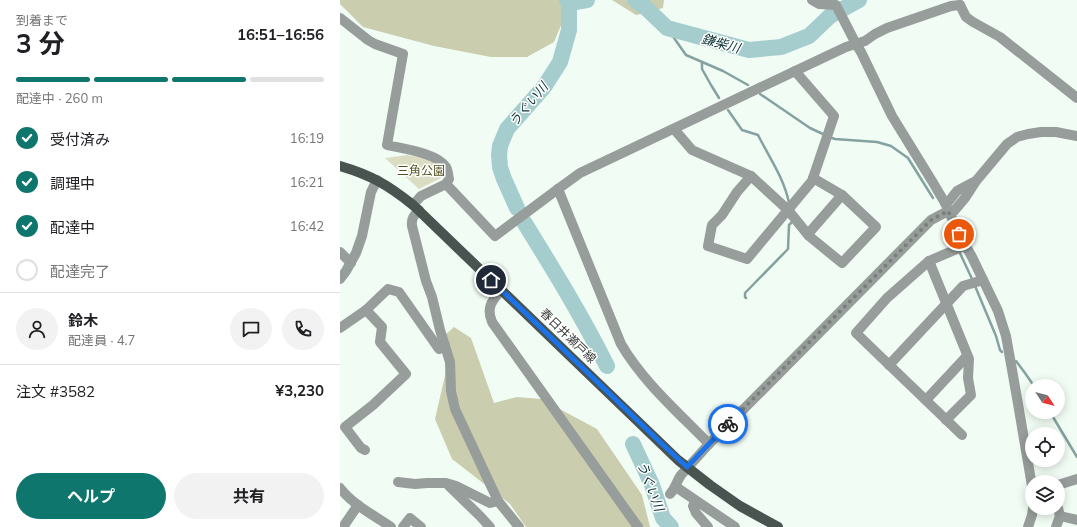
<!DOCTYPE html>
<html lang="ja">
<meta charset="utf-8">
<style>
:root{--surface:#fff;--page:#f2f2f2;--text:#202124;--muted:#757577;--line:#e0e0e0;--accent:#0f766e}
body{margin:0;font-family:Mulish,"Noto Sans JP",sans-serif;background:var(--page);color:var(--text);height:100vh;display:flex;flex-direction:column;font-size:15px;white-space:nowrap}
*{box-sizing:border-box;margin:0}
p{font-size:13px;color:var(--muted)}
.icon{flex:none;width:22px;height:22px;fill:none;stroke:currentColor;stroke-width:2;stroke-linecap:round;stroke-linejoin:round}
.map{position:relative;flex:1;overflow:hidden}
.details{display:flex;flex-direction:column;background:var(--surface);width:340px}
.details>*{flex:none}
.needle{width:26px;rotate:126deg}
.tools{position:absolute;left:685px;top:379px;display:grid;gap:8px}
.tools a{display:grid;place-items:center;width:40px;height:40px;border-radius:50%;background:var(--surface);box-shadow:0 2px 10px #0003;font-size:20px}
.pin{position:absolute;display:grid;place-items:center;width:34px;height:34px;color:#fff;margin:-17px;border:2px solid #fff;border-radius:50%;box-shadow:0 1px 4px #0007}
.courier{position:absolute;display:grid;place-items:center;width:40px;height:40px;margin:-20px;border:3px solid #1a73e8;border-radius:50%;background:#fff;color:#222;box-shadow:0 1px 5px #0007}
.head em{font-style:normal;font-weight:700}
.head div{display:flex;flex-direction:column-reverse}
.head{display:flex;align-items:center;justify-content:space-between;height:68px;padding:0 16px}
h1{font-size:26px;font-weight:700;line-height:30px}
.bar{display:grid;grid-template-columns:repeat(4,1fr);gap:6px 4px;align-content:center;height:48px;padding:0 16px}
.bar i{height:5px;border-radius:3px;background:var(--line)}
.bar .active{background:var(--accent)}
.bar p{grid-column:span 4}
.line{display:flex;align-items:center;gap:10px;padding:0 16px;border-top:1px solid var(--line)}
.line div{flex:1}
.round{display:grid;place-items:center;flex:none;width:42px;height:42px;border-radius:21px;background:var(--page)}
ol{padding:0 16px;list-style:none}
li{display:flex;align-items:center;gap:12px;height:44px}
li p{margin-inline-start:auto}
li .icon{padding:4px;border-radius:50%;background:var(--accent);color:#fff;stroke-width:4}
li:last-child{color:var(--muted)}
li i{width:22px;height:22px;border:2px solid var(--line);border-radius:50%}
.button{display:flex;gap:8px;margin-top:auto;padding:8px 16px}
.button a{flex:1;height:46px;border-radius:24px;background:var(--accent);color:#fff;font-size:16px;font-weight:700;line-height:46px;text-align:center}
.button a+a{background:var(--page);color:var(--text)}
main{display:flex;flex:1;min-height:0}
.map>svg:first-child{display:block}
.green{fill:#daddc1}
.forest{fill:#cacdae}
.lines{fill:none;stroke-linecap:round;stroke-linejoin:round}
.stream{stroke:#85a2a1;stroke-width:2.5}
.river{stroke:#a6cdcd;stroke-width:16}
.minor{stroke:#979d9b;stroke-width:10}
.major{stroke:#495350;stroke-width:10}
.done{stroke:#797f7a;stroke-width:4;stroke-dasharray:0 7.2}
.route{stroke:#1a73e8;stroke-width:5}
.labels{text-anchor:middle;stroke-width:3;stroke-linejoin:round;paint-order:stroke}
.park-label{font-size:12px;fill:#4f511f;stroke:#fff}
.street-label{font-size:12px;fill:#383c39;stroke:#fff}
.water-label{font-size:13px;font-style:italic;fill:#083031;stroke:#fff}
</style>
<main>
<section class="details">
<div class="head"><div><h1>3 分</h1><p>到着まで</p></div><em>16:51–16:56</em></div>
<div class="bar"><i class="active"></i><i class="active"></i><i class="active"></i><i></i><p>配達中 · 260 m</p></div>
<ol>
<li><svg class="icon" aria-label="check" viewBox="0 0 24 24"><path d="M5 12l5 5 9-10"/></svg>受付済み<p>16:19</p></li>
<li><svg class="icon" aria-label="check" viewBox="0 0 24 24"><path d="M5 12l5 5 9-10"/></svg>調理中<p>16:21</p></li>
<li><svg class="icon" aria-label="check" viewBox="0 0 24 24"><path d="M5 12l5 5 9-10"/></svg>配達中<p>16:42</p></li>
<li><i></i>配達完了</li>
</ol>
<div class="line" style="height:72px"><a class="round"><svg class="icon" aria-label="person" viewBox="0 0 24 24"><circle cx="12" cy="8" r="4"/><path d="M4 21q1-7 8-7t8 7"/></svg></a><div><b>鈴木</b><p>配達員 · 4.7</p></div><a class="round"><svg class="icon" aria-label="chat" viewBox="0 0 24 24"><path d="M4 5h16v11H9l-5 4z"/></svg></a><a class="round"><svg class="icon" aria-label="phone" viewBox="0 0 24 24"><path d="M5 4h4l2 5-3 2q2 4 5 5l2-3 5 2v4C11 20 4 13 5 4z"/></svg></a></div>
<div class="line" style="height:52px"><div>注文 #3582</div><b>¥3,230</b></div>
<div class="button"><a>ヘルプ</a><a>共有</a></div>
</section>
<div class="map">
<svg width="737" height="527" viewBox="0 0 737 527">
<rect width="100%" height="100%" fill="#f1fcf4"/>
<path class="green" d="M67,155L84,158L100,164L104,171L101,178L79,189L45,158Z"/>
<g class="forest">
<path d="M0,0H227L225,16L214,42L187,57H151L94,46L23,27L0,4Z"/>
<path d="M272,0H324L323,8L296,15Z"/>
<path d="M114,327L131,338L154,403L177,397L201,399L257,429L302,495L310,527H186L170,504L112,459L95,419L107,367L105,335Z"/>
</g>
<g class="lines">
<g class="stream">
<path d="M327,28L346,55L383,71L408,85"/>
<path d="M362,62V69L371,85L379,98"/>
<path d="M420,94L470,128L485,135"/>
<path d="M388,110L402,130L418,135C429,157 444,178 449,203"/>
<path d="M489,137L495,139L537,142L551,146L568,158L593,198"/>
<path d="M608,227L617,247"/>
<path d="M619,251L633,281"/>
<path d="M635,286L656,336L660,350L662,352"/>
<path d="M406,298L405,297V293L448,249L449,225L453,221"/>
<path d="M676,361L685,373L694,386"/>
<path d="M710,412L737,457"/>
</g>
<g class="river">
<path d="M295,0L306,8L327,28L409,50L441,47L469,36L490,16L519,0"/>
<path d="M229,3L247,0"/>
<path d="M177,208L164,179L160,167L159,155L160,146L167,129L204,87L220,62L229,30V3L227,0"/>
<path d="M184,222C213,269 242,316 267,366"/>
<path d="M293,444L312,485L323,518L331,527"/>
</g>
<g class="minor">
<path d="M472,0L479,4L496,5L516,44L521,52L552,116L592,181L605,203L619,234L632,257L658,311L666,336L677,398L692,486"/>
<path d="M620,5L626,17L633,22L660,37L737,98"/>
<path d="M0,18L28,40L35,44L63,54L47,145C64,149 97,153 106,167C108,170 108,175 109,179L106,184"/>
<path d="M334,129L352,150L411,176L448,210L469,236L502,263L536,227L502,195L473,178"/>
<path d="M411,176L397,192L382,215L372,225L368,246L407,259L472,181L494,116L455,71"/>
<path d="M218,189L281,344C303,382 339,413 369,444"/>
<path d="M605,203L609,201L617,191L634,182"/>
<path d="M73,205L81,196L106,184L155,236L218,189L240,173L506,47L525,41L535,34L547,28L611,6L620,5"/>
<path d="M79,210C74,215 71,219 72,226L86,281L92,297L100,330L110,362L111,391L115,409L158,501L179,527"/>
<path d="M609,214L614,211L625,198L636,181L667,144L677,137L688,134L701,132H716L737,136"/>
<path d="M468,234L502,195"/>
<path d="M0,252L11,263"/>
<path d="M589,261L629,359L628,378L631,395L606,420"/>
<path d="M0,279L6,271L16,253L22,236L31,192L37,180"/>
<path d="M161,290C152,301 146,307 152,322L298,527"/>
<path d="M0,328L26,310L48,289L59,292L99,349L105,345"/>
<path d="M549,365L623,286L643,280"/>
<path d="M586,400L627,356"/>
<path d="M622,435L516,333L547,298L589,261L626,245"/>
<path d="M25,450L21,448L5,427L33,405L66,374L40,342L42,327L26,310"/>
<path d="M58,482L75,484L87,483H106L116,486L150,503L158,501"/>
<path d="M718,485L737,479"/>
<path d="M109,486L140,516L150,527"/>
<path d="M336,487L395,527"/>
<path d="M0,488C13,505 34,515 51,527"/>
<path d="M330,494C336,488 336,482 341,475L369,444L591,220L608,211"/>
<path d="M355,501L353,506L356,513L368,527"/>
<path d="M720,516L737,520"/>
<path d="M3,527L18,505"/>
<path d="M63,527L70,518L81,527"/>
<path d="M688,527L692,515L693,508"/>
<path d="M716,527L720,516L718,508"/>
</g>
<path class="major" d="M0,166C31,175 48,185 73,205L338,460L370,485L400,506L438,527"/>
</g>
<g class="lines">
<path class="done" d="M388,424L591,220L608,211L619,234"/>
<path class="route" d="M151,280L322,444L347,467L388,424"/>
</g>
<g class="labels">
<g class="park-label">
<text x="81" y="175">三角公園</text>
</g>
<g class="street-label">
<text transform="translate(228 336) rotate(44)" y="4">春日井瀬戸線</text>
</g>
<g class="water-label">
<text transform="translate(381 43) rotate(15)" y="5">鎌柴川</text>
<text transform="translate(188 104) rotate(-50)" y="5">うぐい川</text>
<text transform="translate(311 486) rotate(69)" y="5">うぐい川</text>
</g>
</g>
</svg>
<div class="tools">
<a><svg class="needle" viewBox="-14 -14 28 28"><path d="M0-13l5 13h-10z" fill="#e53935"/><path d="M0 13l5-13h-10z" fill="#757577"/></svg></a>
<a><svg class="icon" aria-label="locate" viewBox="0 0 24 24"><circle cx="12" cy="12" r="6"/><path d="M12 2v4M12 18v4M2 12h4M18 12h4"/></svg></a>
<a><svg class="icon" aria-label="layers" viewBox="0 0 24 24"><path d="M12 4l9 5-9 5-9-5zM3 14l9 5 9-5"/></svg></a>
</div>
<div class="pin" style="left:619px;top:234px;background:#ea580c"><svg class="icon" aria-label="bag" viewBox="0 0 24 24"><path d="M5 8h14l-1 12H6zM9 8a3 3 0 0 1 6 0"/></svg></div>
<div class="pin" style="left:151px;top:280px;background:#1f2937"><svg class="icon" aria-label="home" viewBox="0 0 24 24"><path d="M3 11l9-7 9 7M6 9v11h12V9"/></svg></div>
<div class="courier" style="left:388px;top:424px"><svg class="icon" aria-label="bike" viewBox="0 0 24 24"><circle cx="6" cy="16" r="4"/><circle cx="18" cy="16" r="4"/><path d="M6 16l4-8h5l3 8M10 8l3 8H6M13 5h3"/></svg></div>
</div>
</main>
